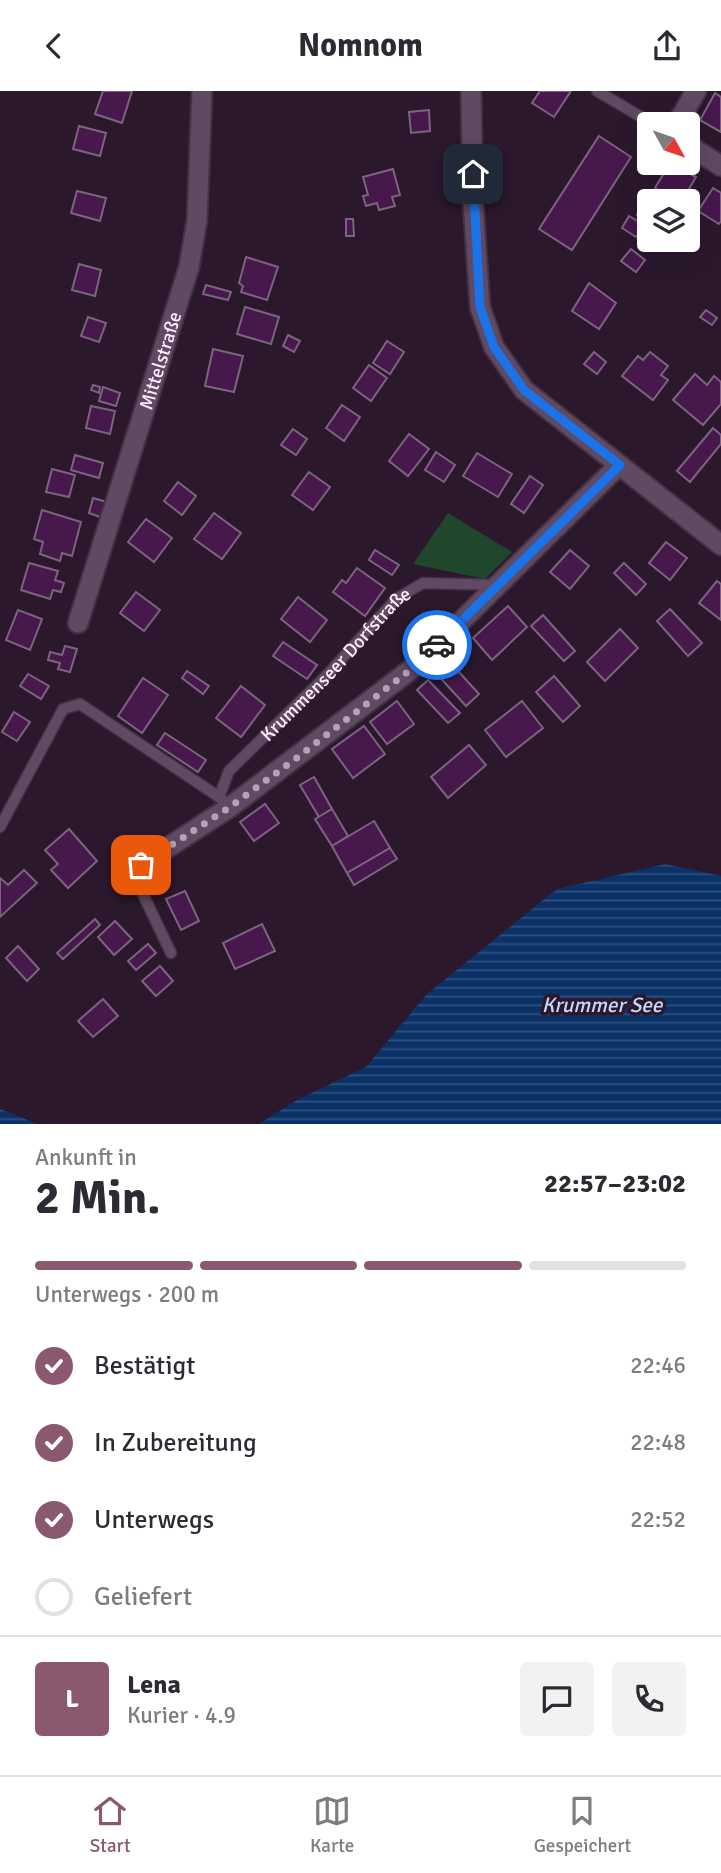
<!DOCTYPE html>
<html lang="de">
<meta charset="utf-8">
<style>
:root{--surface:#fff;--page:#f2f2f3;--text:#2b2b33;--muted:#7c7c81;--line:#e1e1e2;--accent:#8a586f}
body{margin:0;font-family:Signika,sans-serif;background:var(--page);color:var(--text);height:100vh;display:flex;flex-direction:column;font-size:26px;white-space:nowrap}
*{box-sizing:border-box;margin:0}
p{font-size:23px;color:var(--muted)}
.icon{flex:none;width:38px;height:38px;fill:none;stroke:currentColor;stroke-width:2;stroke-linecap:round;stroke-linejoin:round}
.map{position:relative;height:1033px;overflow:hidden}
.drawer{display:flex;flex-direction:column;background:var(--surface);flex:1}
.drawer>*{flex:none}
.needle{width:46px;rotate:130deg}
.tools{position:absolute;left:637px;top:21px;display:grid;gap:14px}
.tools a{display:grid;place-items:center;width:63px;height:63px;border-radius:7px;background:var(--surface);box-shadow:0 7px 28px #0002;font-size:35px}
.pin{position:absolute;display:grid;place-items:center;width:60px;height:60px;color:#fff;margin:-30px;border-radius:14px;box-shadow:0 4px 10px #0006}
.courier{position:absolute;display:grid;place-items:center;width:70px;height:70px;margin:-35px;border:5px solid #1a73e8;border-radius:50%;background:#fff;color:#222;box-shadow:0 2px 9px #0007}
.headline em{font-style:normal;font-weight:800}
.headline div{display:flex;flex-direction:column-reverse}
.headline{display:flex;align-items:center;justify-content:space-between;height:119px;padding:0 35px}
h1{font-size:46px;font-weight:800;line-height:52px}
.bar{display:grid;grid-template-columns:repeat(4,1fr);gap:10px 7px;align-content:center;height:84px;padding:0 35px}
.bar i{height:9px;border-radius:5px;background:var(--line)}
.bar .current{background:var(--accent)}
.bar p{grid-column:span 4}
.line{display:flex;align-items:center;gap:18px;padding:0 35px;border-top:2px solid var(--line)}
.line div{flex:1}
.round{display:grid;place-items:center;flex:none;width:74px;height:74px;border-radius:7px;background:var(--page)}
ol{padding:0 35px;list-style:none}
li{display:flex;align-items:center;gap:21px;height:77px}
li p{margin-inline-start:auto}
li .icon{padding:7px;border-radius:50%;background:var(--accent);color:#fff;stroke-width:4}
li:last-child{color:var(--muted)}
li i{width:38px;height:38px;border:4px solid var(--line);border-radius:50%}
header{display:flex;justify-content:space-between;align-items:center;height:91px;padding:0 35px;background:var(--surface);font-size:32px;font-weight:800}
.tab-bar{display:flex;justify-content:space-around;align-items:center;height:98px;border-top:2px solid var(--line);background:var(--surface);font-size:19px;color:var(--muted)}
.tab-bar a{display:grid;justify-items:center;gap:4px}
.tab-bar .current{color:var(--accent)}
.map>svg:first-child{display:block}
.green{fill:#20462c}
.water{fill:url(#water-rules)}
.building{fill:#46184c;stroke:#7b647e;stroke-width:2}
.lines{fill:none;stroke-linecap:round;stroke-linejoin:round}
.lane-casing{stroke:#423243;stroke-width:13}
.street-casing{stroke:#423243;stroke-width:23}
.lane{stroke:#604962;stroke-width:10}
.street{stroke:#604962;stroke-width:19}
.done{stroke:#b3a4b4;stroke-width:7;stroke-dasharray:0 12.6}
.route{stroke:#1a73e8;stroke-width:9}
.labels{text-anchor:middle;stroke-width:7;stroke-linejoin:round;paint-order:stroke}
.street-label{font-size:19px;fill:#fceffd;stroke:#2b182d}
.water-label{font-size:21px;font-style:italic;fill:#c1d9fa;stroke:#2b182d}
</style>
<header><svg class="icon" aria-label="back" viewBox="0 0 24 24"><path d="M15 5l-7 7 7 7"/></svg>Nomnom<svg class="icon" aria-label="share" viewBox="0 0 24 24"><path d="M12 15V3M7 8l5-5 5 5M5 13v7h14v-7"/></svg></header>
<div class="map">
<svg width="721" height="1033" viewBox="0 0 721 1033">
<defs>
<pattern id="water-rules" width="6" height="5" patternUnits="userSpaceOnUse" patternTransform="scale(1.75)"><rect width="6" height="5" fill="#0b3267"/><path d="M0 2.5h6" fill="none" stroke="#2f507e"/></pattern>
</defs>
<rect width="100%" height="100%" fill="#2b182d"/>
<path class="green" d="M448,422L512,461L485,488L413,473Z"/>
<g class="water">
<path d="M665,773L721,785V1033H259L297,1009L366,976L427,903L557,798Z"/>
<path d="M0,1018L38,1033H0Z"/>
</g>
<g class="building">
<path d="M103,0H132L122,32L95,23Z"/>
<path d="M540,0H571L554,26L532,12Z"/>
<path d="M715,2L721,6V41L700,29Z"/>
<path d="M429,19L430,40L411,42L409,21Z"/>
<path d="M79,35L106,42L100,65L73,58Z"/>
<path d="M599,45L631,66L572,159L539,138Z"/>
<path d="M670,72L696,86L682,110H678L655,97Z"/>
<path d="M393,78L400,104L392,106L395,115L379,119L377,112L366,115L363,105L368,104L363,86Z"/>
<path d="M713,97L721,102V130L719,133L698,120Z"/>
<path d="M77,100L106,107L100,130L71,122Z"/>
<path d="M650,102L660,108L649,110V126L647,130L637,124Z"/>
<path d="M629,125L644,134L636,146L622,137Z"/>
<path d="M346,128H353L354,145H346Z"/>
<path d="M649,133V149H660L656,155L653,153L651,157L643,152L645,148L641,146Z"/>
<path d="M631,158L645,169L636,181L621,170Z"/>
<path d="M246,166L278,176L267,209L241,201L243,195L239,192Z"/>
<path d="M79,173L101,179L95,205L72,199Z"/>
<path d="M589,192L616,212L599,238L572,220Z"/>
<path d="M206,194L231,201L228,209L203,203Z"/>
<path d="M245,216L279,226L271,253L237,243Z"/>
<path d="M706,219L717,227L712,234L700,226Z"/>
<path d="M88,226L106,232L99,251L81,245Z"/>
<path d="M288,244L300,250L294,261L283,255Z"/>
<path d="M387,250L404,261L390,283L373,272Z"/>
<path d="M213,258L243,265L234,301L205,295Z"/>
<path d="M594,261L606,271L597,283L584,273Z"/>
<path d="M650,261L668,275L661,284L668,289L653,309L622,285L638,265L643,269Z"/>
<path d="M369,274L387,287L371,310L353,297Z"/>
<path d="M695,283L707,294L714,285L721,291V313L703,334L673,309Z"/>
<path d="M93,294L100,296L99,302L91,299Z"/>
<path d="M103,296L120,302L116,315L99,310Z"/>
<path d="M342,314L360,326L344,350L326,337Z"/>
<path d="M91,315L115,320L110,343L86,337Z"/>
<path d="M713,337L721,344V353L690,391L677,380Z"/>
<path d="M293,338L307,348L296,364L281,354Z"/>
<path d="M409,343L429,358L408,385L389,370Z"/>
<path d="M436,361L455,374L444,391L425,379Z"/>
<path d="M477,362L512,383L498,406L463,385Z"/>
<path d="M75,364L103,372L99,387L71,379Z"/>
<path d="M52,378L75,384L69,406L46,401Z"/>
<path d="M309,381L330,396L313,419L292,404Z"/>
<path d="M530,385L543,394L524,422L511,413Z"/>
<path d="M178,391L196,405L182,424L164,410Z"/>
<path d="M93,407L107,411L103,427L89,422Z"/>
<path d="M42,419L81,431L72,465L62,462L60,470L40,463L43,451L34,448Z"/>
<path d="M214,422L241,442L222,468L194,448Z"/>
<path d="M146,428L172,447L154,471L128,451Z"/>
<path d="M666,451L687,467L670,489L649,472Z"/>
<path d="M375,459L399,474L392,484L369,469Z"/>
<path d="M570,459L589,475L570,498L550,481Z"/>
<path d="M29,472L58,480L55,489L64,492L61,501L53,499L50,508L21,499Z"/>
<path d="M624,472L646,493L636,504L614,482Z"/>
<path d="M357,477L385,497L365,525L333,501L342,489L346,492Z"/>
<path d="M717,490L721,493V529L699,512Z"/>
<path d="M136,501L160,519L144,540L120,522Z"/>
<path d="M298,506L327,529L310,551L281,528Z"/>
<path d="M508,515L527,536L492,569L473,547Z"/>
<path d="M670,518L702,552L688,565L657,530Z"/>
<path d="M18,519L42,528L30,559L6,549Z"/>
<path d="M543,524L575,560L564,570L531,535Z"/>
<path d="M620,538L638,557L605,590L587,571Z"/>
<path d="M283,551L317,574L307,588L273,565Z"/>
<path d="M65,555L77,558L70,581L58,578L60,572L48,569L50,561L62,564Z"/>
<path d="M448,569L479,603L466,615L435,581Z"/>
<path d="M187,580L209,595L203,603L182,587Z"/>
<path d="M28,583L49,595L41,608L20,595Z"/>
<path d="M554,585L580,615L563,631L536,601Z"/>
<path d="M143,587L168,604L142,642L118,625Z"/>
<path d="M428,589L460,622L448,632L417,599Z"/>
<path d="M241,595L265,614L241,646L216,627Z"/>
<path d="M397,610L414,633L387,653L370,631Z"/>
<path d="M522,610L543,637L506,666L485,639Z"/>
<path d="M14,621L30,631L17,650L2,641Z"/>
<path d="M364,635L385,663L353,687L332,658Z"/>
<path d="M165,642L206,669L198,681L157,654Z"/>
<path d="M469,654L486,674L448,707L431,686Z"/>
<path d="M314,686L332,718L319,726L300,694Z"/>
<path d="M265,713L279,732L254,750L240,731Z"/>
<path d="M332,718L348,745L332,755L315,728Z"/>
<path d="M374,730L390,757L347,782L332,755Z"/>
<path d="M69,738L97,770L68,797L51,779L58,773L45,759Z"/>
<path d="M390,757L397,768L354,794L347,782Z"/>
<path d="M24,779L37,792L0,826V787L8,794Z"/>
<path d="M185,800L199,830L181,839L166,808Z"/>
<path d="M95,828L100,834L63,868L57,862Z"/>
<path d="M115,830L132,848L114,864L98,846Z"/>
<path d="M262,833L275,860L235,878L223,852Z"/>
<path d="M148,853L156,862L136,879L128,870Z"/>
<path d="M18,855L39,878L27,890L6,867Z"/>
<path d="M160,875L173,890L156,905L142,890Z"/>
<path d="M103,908L118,925L93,946L78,930Z"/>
</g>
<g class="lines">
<defs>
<g id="lane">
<path d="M597,0L653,33"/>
<path id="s1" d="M230,716L219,706L229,680L327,584L396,508L423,492L498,494"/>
<path d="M0,736L63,618L80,613L219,706"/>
<path d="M141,774L139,795L171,862"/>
</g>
<g id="street">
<path d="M471,0L473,111L480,216L494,256L524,299L721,454"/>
<path d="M677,33L696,0"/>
<path d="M688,54L721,75"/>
<path id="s2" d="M78,532L189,176L197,129L202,0"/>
<path d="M141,774L230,716L418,573L619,374"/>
</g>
</defs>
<use href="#lane" class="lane-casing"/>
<use href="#street" class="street-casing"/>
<use href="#lane" class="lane"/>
<use href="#street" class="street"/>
</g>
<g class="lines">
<path class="done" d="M141,774L230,716L298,666L418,573L437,554"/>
<path class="route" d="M437,554L620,374L524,299L494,256L480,216L473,83"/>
</g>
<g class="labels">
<g class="street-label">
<text dy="7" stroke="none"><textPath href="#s2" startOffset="275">Mittelstraße</textPath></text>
<text dy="7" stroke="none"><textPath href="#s1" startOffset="194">Krummenseer Dorfstraße</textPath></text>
</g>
<g class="water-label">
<text x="602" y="921">Krummer See</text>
</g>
</g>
</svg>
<div class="tools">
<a><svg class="needle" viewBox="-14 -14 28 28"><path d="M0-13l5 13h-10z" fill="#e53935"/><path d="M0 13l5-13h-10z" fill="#7c7c81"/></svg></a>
<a><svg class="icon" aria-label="layers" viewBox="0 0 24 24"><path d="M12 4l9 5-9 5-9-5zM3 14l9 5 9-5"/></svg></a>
</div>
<div class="pin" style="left:141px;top:774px;background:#ea580c"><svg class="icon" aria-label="bag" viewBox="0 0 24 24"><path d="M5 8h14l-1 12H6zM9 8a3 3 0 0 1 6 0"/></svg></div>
<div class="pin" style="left:473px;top:83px;background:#1f2937"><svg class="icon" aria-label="home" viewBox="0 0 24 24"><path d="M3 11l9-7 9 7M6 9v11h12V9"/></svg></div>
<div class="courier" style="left:437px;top:554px"><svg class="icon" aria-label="car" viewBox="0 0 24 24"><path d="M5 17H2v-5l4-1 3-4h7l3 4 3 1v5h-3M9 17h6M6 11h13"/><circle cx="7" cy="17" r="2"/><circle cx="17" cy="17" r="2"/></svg></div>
</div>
<section class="drawer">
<div class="headline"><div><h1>2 Min.</h1><p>Ankunft in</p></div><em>22:57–23:02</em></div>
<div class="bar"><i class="current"></i><i class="current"></i><i class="current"></i><i></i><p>Unterwegs · 200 m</p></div>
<ol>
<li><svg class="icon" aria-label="check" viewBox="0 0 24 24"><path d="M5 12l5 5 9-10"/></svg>Bestätigt<p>22:46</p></li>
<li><svg class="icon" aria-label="check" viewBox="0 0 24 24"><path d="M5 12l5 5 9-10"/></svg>In Zubereitung<p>22:48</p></li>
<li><svg class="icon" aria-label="check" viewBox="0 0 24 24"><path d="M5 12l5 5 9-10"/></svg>Unterwegs<p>22:52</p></li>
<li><i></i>Geliefert</li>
</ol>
<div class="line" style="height:126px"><b class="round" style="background:var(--accent);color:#fff">L</b><div><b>Lena</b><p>Kurier · 4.9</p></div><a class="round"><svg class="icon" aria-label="chat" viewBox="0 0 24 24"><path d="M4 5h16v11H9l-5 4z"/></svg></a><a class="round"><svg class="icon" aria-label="phone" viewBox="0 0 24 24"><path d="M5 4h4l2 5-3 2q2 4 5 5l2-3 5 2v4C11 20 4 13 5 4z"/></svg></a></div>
</section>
<nav class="tab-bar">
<a class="current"><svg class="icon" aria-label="home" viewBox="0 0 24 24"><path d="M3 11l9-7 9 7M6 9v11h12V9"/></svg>Start</a>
<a><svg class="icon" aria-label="map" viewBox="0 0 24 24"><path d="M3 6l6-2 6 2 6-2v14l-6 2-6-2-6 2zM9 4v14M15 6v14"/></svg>Karte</a>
<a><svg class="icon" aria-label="saved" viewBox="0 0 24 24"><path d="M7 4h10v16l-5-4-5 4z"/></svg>Gespeichert</a>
</nav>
